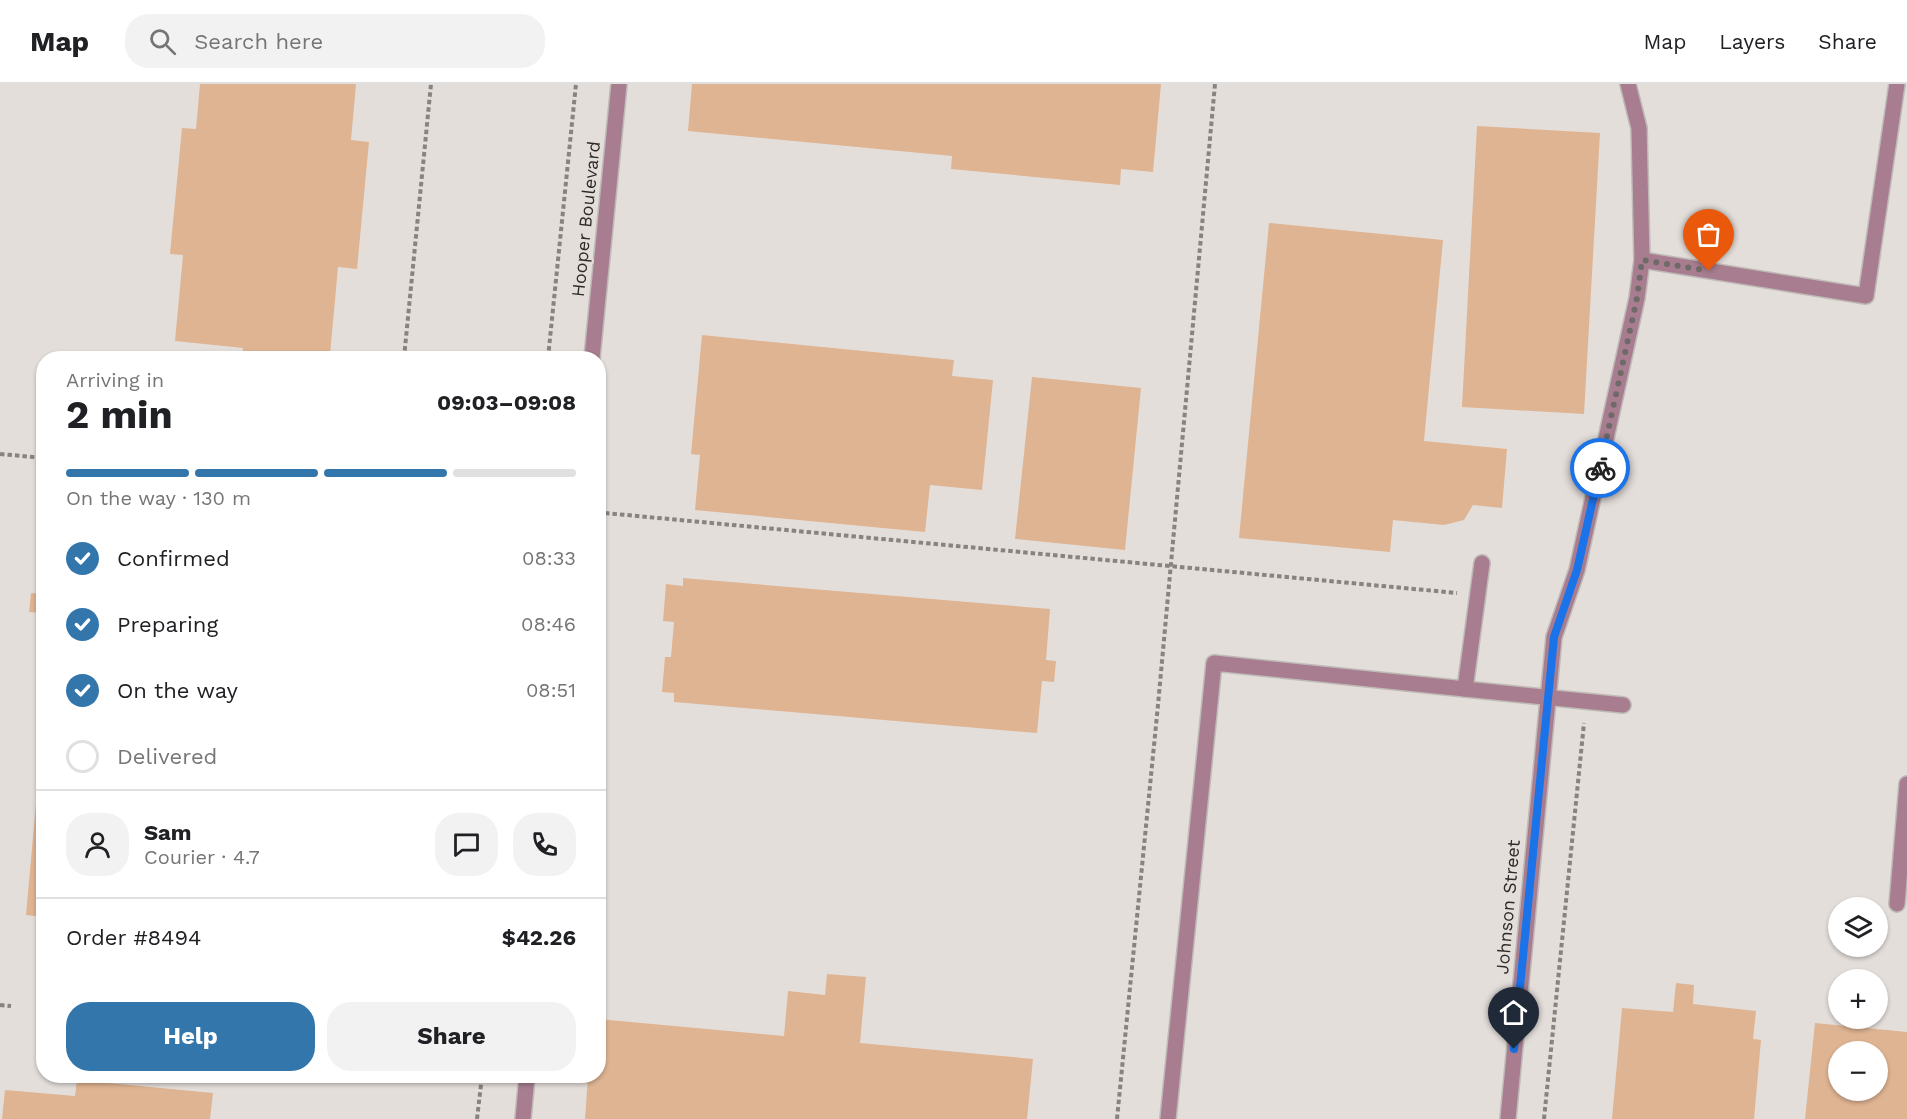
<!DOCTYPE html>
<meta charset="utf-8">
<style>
:root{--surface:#fff;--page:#f2f2f2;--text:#202124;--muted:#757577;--line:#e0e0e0;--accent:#3376ac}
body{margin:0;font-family:"Work Sans",sans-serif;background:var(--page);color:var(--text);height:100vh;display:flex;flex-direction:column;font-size:22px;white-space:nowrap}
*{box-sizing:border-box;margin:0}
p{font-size:20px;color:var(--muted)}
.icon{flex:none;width:33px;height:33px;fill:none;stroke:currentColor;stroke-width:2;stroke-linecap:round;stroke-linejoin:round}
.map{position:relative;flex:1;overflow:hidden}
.drawer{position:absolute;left:36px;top:267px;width:570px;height:732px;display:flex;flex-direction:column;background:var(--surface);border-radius:24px;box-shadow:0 2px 4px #0004}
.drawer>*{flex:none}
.buttons{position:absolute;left:1828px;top:813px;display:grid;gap:12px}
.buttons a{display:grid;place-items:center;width:60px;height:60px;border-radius:50%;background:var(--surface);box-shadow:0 2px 4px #0004;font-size:30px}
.pin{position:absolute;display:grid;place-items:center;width:51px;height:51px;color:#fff;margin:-62px -26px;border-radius:50% 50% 50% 0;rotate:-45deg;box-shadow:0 0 6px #0007}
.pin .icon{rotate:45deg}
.courier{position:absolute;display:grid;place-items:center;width:60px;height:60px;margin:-30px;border:4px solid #1a73e8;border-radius:50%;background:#fff;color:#222;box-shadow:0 2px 8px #0007}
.overview em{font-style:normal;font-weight:700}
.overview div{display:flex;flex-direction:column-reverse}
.overview{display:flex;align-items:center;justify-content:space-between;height:102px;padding:0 30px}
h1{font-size:39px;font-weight:700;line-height:45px}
.bar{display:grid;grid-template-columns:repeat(4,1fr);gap:9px 6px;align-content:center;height:72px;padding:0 30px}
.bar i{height:8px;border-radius:4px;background:var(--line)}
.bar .active{background:var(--accent)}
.bar p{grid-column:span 4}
.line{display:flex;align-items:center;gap:15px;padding:0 30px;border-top:2px solid var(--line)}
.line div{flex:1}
.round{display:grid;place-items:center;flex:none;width:63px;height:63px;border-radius:24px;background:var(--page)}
ol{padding:0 30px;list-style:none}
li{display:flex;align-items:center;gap:18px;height:66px}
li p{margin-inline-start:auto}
li .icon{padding:6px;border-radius:50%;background:var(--accent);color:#fff;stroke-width:4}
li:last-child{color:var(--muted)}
li i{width:33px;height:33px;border:3px solid var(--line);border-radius:50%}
.primary-button{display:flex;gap:12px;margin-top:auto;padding:12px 30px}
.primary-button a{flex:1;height:69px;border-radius:24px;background:var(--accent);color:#fff;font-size:24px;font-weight:700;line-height:69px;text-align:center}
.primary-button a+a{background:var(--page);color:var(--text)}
header{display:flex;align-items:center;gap:36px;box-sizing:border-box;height:84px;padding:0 30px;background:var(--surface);border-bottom:2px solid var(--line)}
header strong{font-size:28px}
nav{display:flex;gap:33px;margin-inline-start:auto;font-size:21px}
.search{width:420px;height:54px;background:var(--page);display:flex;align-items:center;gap:15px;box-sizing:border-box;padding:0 21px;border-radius:24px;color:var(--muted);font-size:22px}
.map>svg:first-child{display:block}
.building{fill:#dfb492;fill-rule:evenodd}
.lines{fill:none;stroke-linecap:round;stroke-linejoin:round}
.minor-casing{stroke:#bfbab7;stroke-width:18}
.path{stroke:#878380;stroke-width:4;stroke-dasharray:4.5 3;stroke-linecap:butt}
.minor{stroke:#a77d8f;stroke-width:15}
.done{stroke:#6d6a67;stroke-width:6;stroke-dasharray:0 10.8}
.route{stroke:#1a73e8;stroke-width:8}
.labels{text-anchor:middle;stroke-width:4.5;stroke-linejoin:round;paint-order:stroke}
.street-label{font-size:18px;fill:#2d2b29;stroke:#e4deda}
</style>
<header>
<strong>Map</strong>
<div class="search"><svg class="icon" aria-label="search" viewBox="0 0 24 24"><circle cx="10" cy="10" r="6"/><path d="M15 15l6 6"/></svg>Search here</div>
<nav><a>Map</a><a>Layers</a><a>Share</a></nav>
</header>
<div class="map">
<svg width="1907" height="1035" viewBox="0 0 1907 1035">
<rect width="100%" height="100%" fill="#e4deda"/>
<g class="building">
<path d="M200,0H356L351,56L369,58L357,185L338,183L330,271L288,268L287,274H242L243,264L175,257L183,171L170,170L182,44L196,45Z"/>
<path d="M692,0H1161L1153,88L1121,85L1120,101L951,85L952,72L688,47Z"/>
<path d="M1477,42L1600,49L1584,330L1462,323Z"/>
<path d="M1269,139L1443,156L1424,357L1507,365L1502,424L1473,421L1464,436L1444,441L1393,436L1390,468L1239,454Z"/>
<path d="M702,251L954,276L952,292L993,296L982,406L930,401L925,448L695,426L700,371L691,370Z"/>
<path d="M1032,293L1141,304L1125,466L1015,455Z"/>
<path d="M683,494L1050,525L1046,576L1056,577L1054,598L1042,597L1037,649L674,618V609L662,608L665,573H671L674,538L663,537L666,500L683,502Z"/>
<path d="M31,509L44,510V529L29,528Z"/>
<path d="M42,653H44V833L26,831Z"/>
<path d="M827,890L866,893L860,959L1033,975L1027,1035H585L588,992H598V935L784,952L788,907L825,911Z"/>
<path d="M1676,899L1694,901L1693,920L1756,927L1753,955L1761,956L1754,1035H1612L1622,924L1673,928Z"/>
<path d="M1815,939L1907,948V1035H1805ZM1839,968H1878V1006H1839Z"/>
<path d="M77,996L213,1009L210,1035H2L5,1006L75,1012Z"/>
</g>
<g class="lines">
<defs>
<g id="minor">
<path d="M1642,176L1866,212L1897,0"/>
<path d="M592,274L619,0"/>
<path d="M1482,479L1465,605L1623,621"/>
<path d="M1897,820L1907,700"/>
<path d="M523,1035L527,992"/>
<path d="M1168,1035L1214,579L1465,605"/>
<path d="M1508,1035L1554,553L1577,486L1637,214L1642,176L1639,44L1628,0"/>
</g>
</defs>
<use href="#minor" class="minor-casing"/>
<g class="path">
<path d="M404,274L431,0"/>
<path d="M548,274L576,0"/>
<path d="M0,370L44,374"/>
<path d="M605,429L1457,509"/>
<path d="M0,921L11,922"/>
<path d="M477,1035L482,992"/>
<path d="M1117,1035L1158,621L1215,0"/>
<path d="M1544,1035L1584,639"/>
</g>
<use href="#minor" class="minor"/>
</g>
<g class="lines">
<path class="done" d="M1600,384L1637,214L1642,176L1709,187"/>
<path class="route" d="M1514,965L1554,553L1577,486L1600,384"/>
</g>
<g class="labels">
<g class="street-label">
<text transform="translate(586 135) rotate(-84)" y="6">Hooper Boulevard</text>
<text transform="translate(1508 823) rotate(-85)" y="6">Johnson Street</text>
</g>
</g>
</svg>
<div class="buttons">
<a><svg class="icon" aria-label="layers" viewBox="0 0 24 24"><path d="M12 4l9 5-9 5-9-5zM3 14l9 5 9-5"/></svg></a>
<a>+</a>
<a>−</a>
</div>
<div class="pin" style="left:1709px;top:187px;background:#ea580c"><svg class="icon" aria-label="bag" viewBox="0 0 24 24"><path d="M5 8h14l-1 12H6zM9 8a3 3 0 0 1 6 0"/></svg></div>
<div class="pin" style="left:1514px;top:965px;background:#1f2937"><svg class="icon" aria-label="home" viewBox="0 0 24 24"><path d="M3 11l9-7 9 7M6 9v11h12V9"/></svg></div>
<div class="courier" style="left:1600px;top:384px"><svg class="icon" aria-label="bike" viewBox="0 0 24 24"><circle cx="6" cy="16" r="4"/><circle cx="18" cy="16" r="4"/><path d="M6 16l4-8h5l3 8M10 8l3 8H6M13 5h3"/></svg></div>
<section class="drawer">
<div class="overview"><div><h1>2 min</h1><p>Arriving in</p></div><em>09:03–09:08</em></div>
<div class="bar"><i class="active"></i><i class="active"></i><i class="active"></i><i></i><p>On the way · 130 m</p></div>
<ol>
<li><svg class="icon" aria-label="check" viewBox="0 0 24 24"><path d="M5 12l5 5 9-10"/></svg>Confirmed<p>08:33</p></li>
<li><svg class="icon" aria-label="check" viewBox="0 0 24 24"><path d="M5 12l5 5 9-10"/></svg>Preparing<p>08:46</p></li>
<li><svg class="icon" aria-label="check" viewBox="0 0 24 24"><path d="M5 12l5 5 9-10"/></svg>On the way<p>08:51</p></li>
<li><i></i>Delivered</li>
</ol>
<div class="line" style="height:108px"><a class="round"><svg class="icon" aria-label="person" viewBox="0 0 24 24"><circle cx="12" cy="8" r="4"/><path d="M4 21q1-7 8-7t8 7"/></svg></a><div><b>Sam</b><p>Courier · 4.7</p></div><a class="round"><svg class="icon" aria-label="chat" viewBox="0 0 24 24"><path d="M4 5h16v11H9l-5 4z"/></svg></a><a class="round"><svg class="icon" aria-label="phone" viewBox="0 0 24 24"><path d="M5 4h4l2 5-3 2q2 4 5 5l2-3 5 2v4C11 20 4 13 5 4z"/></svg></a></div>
<div class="line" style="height:78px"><div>Order #8494</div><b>$42.26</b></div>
<div class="primary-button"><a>Help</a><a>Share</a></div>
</section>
</div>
